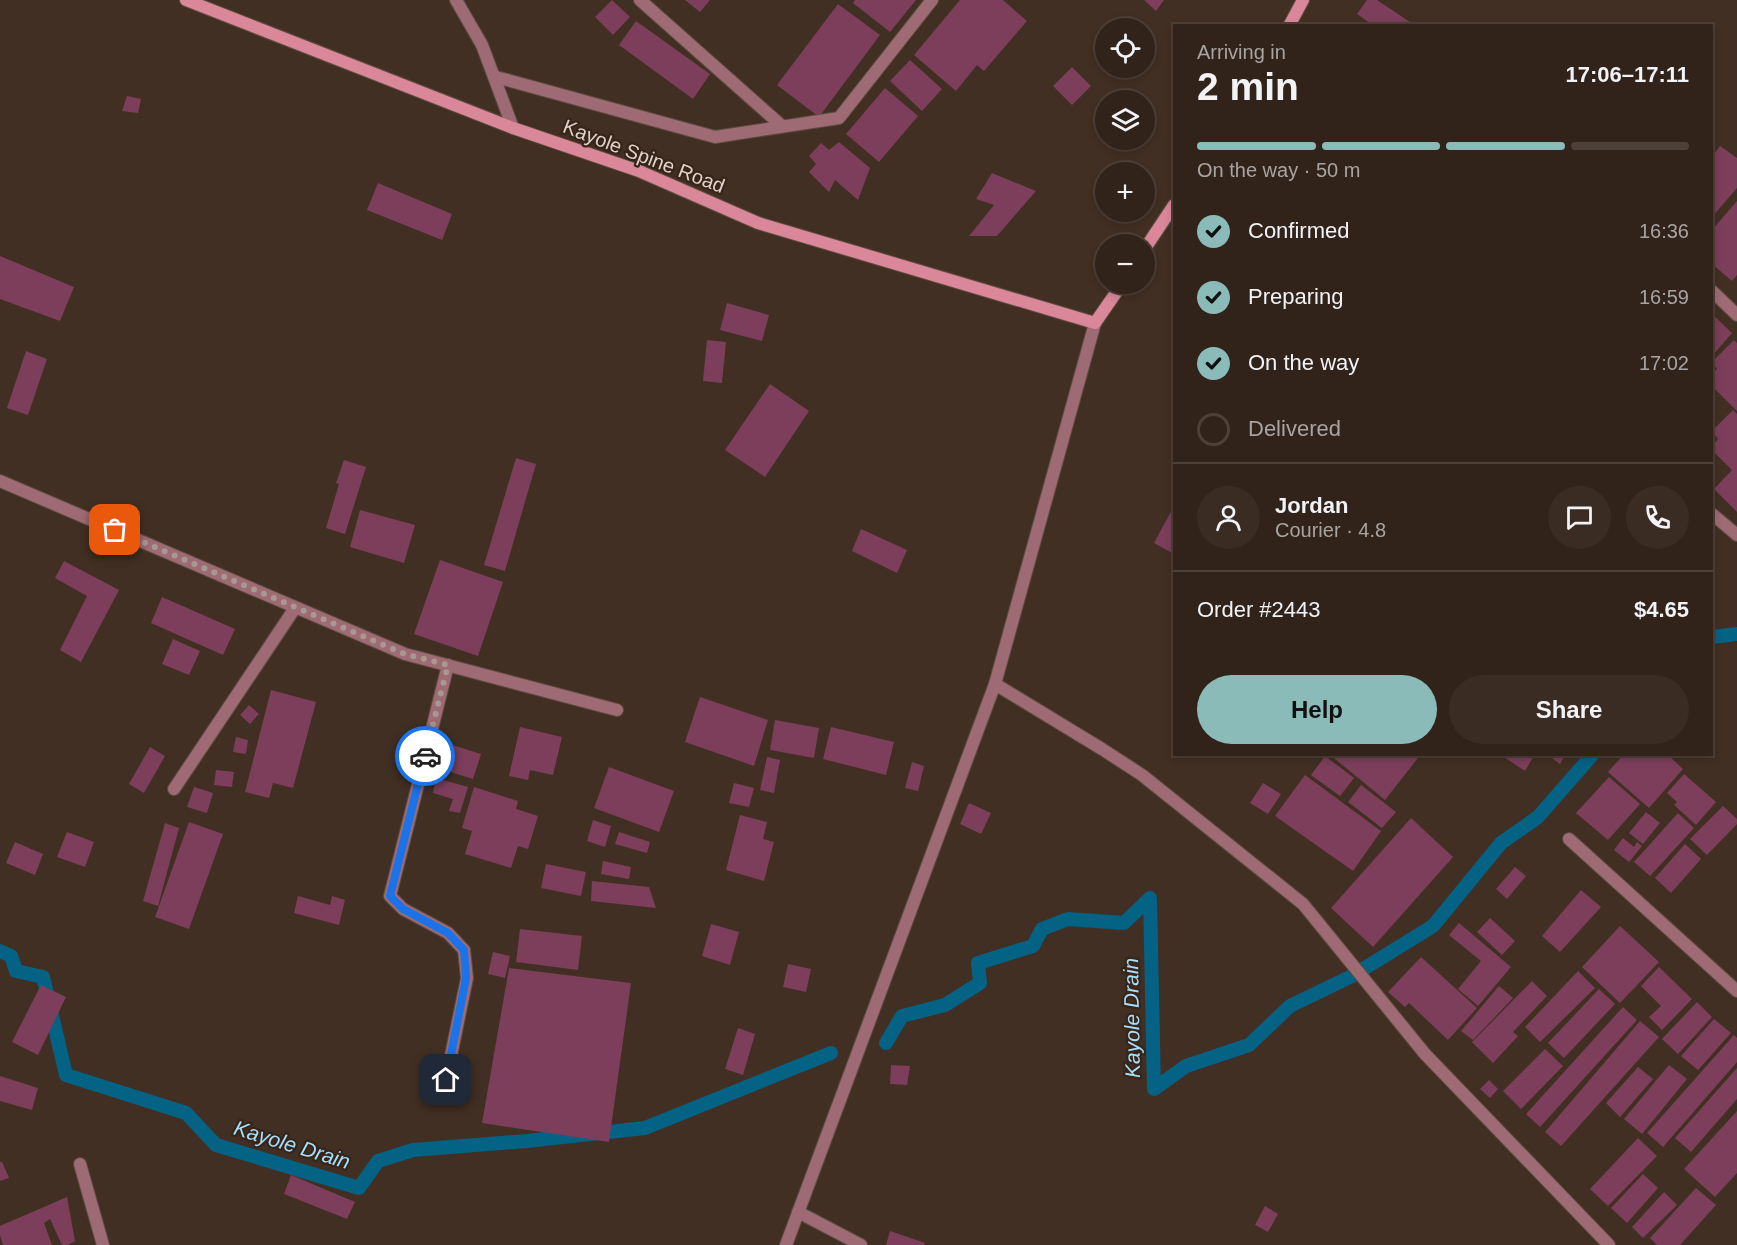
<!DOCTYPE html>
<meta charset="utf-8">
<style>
:root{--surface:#32231a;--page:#3a2b23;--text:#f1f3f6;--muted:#a8a4a2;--line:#4d4039;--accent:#8bbbb9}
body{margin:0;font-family:Helvetica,sans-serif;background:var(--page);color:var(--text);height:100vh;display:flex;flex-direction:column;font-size:22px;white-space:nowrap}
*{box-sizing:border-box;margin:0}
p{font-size:20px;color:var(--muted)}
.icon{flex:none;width:33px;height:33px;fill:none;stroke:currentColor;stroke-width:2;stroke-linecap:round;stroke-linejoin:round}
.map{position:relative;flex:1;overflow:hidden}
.drawer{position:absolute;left:1173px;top:24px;width:540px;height:732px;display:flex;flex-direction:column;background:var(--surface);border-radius:0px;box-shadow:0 3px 9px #0003,0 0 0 2px var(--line)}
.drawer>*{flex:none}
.controls{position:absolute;left:1095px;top:18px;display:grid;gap:12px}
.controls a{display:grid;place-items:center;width:60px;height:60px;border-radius:50%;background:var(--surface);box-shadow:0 3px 9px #0003,0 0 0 2px var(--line);font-size:30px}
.pin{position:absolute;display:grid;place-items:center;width:51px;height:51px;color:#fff;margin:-26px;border-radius:12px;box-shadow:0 3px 9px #0006}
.courier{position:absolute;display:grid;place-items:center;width:60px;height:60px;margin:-30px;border:4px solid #1a73e8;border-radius:50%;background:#fff;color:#222;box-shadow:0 2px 8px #0007}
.overview em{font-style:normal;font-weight:800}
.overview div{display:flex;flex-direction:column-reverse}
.overview{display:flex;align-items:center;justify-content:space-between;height:102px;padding:0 24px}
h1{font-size:39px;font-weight:800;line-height:45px}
.bar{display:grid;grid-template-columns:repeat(4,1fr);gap:9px 6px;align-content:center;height:72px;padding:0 24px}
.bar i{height:8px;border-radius:4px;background:var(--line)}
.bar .on{background:var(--accent)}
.bar p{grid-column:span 4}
.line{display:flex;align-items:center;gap:15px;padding:0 24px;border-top:2px solid var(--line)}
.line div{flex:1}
.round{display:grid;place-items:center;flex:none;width:63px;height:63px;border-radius:32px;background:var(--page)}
ol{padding:0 24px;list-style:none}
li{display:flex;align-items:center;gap:18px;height:66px}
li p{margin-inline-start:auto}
li .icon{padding:6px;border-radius:50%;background:var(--accent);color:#111;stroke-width:4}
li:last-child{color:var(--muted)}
li i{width:33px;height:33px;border:3px solid var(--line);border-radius:50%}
.button{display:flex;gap:12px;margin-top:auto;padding:12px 24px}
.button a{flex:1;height:69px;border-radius:36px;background:var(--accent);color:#111;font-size:24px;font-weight:800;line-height:69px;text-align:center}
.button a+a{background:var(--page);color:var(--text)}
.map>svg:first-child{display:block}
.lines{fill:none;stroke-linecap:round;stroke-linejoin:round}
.stream{stroke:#046284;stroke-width:14}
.building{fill:#7c3e5a}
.service-casing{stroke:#5e4c41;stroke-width:14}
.minor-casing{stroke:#5e4c41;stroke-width:14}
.secondary-casing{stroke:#5e4c41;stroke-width:14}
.service{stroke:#9e6a74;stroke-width:12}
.minor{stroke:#9e6a74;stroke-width:12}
.secondary{stroke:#da8799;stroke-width:12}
.done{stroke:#a89990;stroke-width:6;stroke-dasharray:0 10.8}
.route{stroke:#1a73e8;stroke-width:8}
.labels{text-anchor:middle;stroke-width:4.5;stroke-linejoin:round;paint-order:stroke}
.street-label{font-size:20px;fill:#dfd2cb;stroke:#372519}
.water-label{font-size:21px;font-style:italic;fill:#a4dffd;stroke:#372519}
</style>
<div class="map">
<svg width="1737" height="1245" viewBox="0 0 1737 1245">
<rect width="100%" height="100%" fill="#422f23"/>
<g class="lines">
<g class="stream">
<path d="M1712,637L1737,634"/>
<path d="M0,951L11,956L16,971L43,977L66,1075L186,1113L216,1145L359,1188L378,1161L413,1150L527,1141L645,1128L831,1053"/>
<path d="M886,1043L902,1016L945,1005L980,983L978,963L1033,946L1042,929L1068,919L1124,923L1150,898L1154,1089L1186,1066L1249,1045L1290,1006L1352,976L1433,926L1501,843L1538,817L1593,754"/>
</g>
</g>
<g class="building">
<path d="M612,0L630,17L613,35L595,17Z"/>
<path d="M685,0H710L700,12Z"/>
<path d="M855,0H916L890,32L853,3Z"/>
<path d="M960,0H1003L1027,21L984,71L977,65L956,91L914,55Z"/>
<path d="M1144,0H1164L1156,11Z"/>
<path d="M1367,0H1377L1416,26H1374L1357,14Z"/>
<path d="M838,4L880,35L819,117L777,85Z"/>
<path d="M636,21L710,74L693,99L619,45Z"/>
<path d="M910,60L942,89L922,111L890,81Z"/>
<path d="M1072,67L1091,86L1072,105L1053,86Z"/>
<path d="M885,88L918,116L879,162L846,134Z"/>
<path d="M127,96L141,99L138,113L122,111Z"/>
<path d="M839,142L870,168L858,200L835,180L829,192L809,172L816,164L809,156L821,143L829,150Z"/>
<path d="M1720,146L1737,158V188L1712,217V157Z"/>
<path d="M992,173L1036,191L997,236H969L994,205L976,199Z"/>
<path d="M378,183L452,214L442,240L367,210Z"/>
<path d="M1737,201V275L1732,281L1712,264V230Z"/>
<path d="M0,256L74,287L60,321L0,299Z"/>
<path d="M727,303L769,315L762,341L720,330Z"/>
<path d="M1712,314L1732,333L1712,356Z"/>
<path d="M707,340L726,342L722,383L703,381Z"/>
<path d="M1734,340L1737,343V411L1712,386V374L1717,369L1712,362Z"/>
<path d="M26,351L47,359L28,415L7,408Z"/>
<path d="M770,384L809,411L765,477L725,450Z"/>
<path d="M1733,410L1737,414V512L1714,489L1732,470L1712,450V446L1718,439L1712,431Z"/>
<path d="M516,458L536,464L505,571L484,565Z"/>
<path d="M344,460L366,467L345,534L326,528L339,484L336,483Z"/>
<path d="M1174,506V554L1154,543Z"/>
<path d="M360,510L415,525L404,563L350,547Z"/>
<path d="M861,529L907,550L897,573L852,551Z"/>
<path d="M440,560L503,582L478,656L414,634Z"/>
<path d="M64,561L119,590L81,662L60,650L87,596L55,578Z"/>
<path d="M162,597L235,629L223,655L151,623Z"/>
<path d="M173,639L200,651L189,675L162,664Z"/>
<path d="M271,690L316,702L293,788L273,783L269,798L245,792Z"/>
<path d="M700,697L768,720L754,766L685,742Z"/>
<path d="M249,705L259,714L250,724L240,715Z"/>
<path d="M775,720L819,728L814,758L770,750Z"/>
<path d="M520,727L562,737L553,775L530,770L528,780L509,776Z"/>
<path d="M831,727L894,742L886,775L823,759Z"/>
<path d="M236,737L248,740L246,754L233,752Z"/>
<path d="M449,744L481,754L473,779L441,769Z"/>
<path d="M150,747L165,756L144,793L129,784Z"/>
<path d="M1329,754H1421L1385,800Z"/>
<path d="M1506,754H1535L1525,771L1504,757Z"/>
<path d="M1546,754H1566L1560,764Z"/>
<path d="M1624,754H1667L1683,769L1649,808L1608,772Z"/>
<path d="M1325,756L1354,778L1340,796L1311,775Z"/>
<path d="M767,757L780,760L774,793L760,790Z"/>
<path d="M912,762L924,766L918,791L905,788Z"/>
<path d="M609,767L674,791L659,832L594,808Z"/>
<path d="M216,770L234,772L232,787L214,785Z"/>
<path d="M1684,774L1716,802L1696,825L1674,805L1677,802L1667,793Z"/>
<path d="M1305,775L1381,831L1353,871L1275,816Z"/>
<path d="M1609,777L1640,804L1608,840L1576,813Z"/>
<path d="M436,778L468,787L460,813L449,811L453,799L433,793Z"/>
<path d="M734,783L754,788L749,807L729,803Z"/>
<path d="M1263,783L1281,794L1268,814L1250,803Z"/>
<path d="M1361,785L1396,812L1382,828L1348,802Z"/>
<path d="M194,787L213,793L207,813L187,807Z"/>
<path d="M474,787L518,801L516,809L538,816L528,849L518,846L511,868L465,854L472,831L462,828Z"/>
<path d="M969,803L991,813L981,834L960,824Z"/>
<path d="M1723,806L1737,819V824L1707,855L1690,839Z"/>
<path d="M1646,812L1660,823L1643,844L1629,833Z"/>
<path d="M1678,813L1694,828L1650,876L1634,862Z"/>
<path d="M740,815L767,822L763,839L774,842L764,881L726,870Z"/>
<path d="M1411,818L1453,857L1373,947L1331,908Z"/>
<path d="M593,820L611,826L605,847L587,841Z"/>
<path d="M189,822L223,834L189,929L155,917Z"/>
<path d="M165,823L179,828L158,906L143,901Z"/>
<path d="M67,832L94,842L85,867L57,857Z"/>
<path d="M619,832L650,842L647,853L615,844Z"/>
<path d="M1623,838L1634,847L1637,842L1642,846L1629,862L1614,850Z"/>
<path d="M15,842L43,854L35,875L6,863Z"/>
<path d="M1685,844L1701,859L1671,893L1655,878Z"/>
<path d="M603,861L631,867L629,879L601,874Z"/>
<path d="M546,864L586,872L581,896L541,888Z"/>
<path d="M1515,867L1526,876L1507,899L1496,889Z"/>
<path d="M592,881L649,887L656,908L591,901Z"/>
<path d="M1581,890L1601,907L1560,952L1542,936Z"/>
<path d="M298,896L330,905L332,896L345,900L339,925L294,913Z"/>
<path d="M1490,918L1515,941L1502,955L1477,932Z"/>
<path d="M1459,923L1511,967L1478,1006L1458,989L1481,961L1449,935Z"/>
<path d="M711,924L739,932L730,965L702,956Z"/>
<path d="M1620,926L1659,962L1620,1003L1582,967Z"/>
<path d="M520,929L582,936L578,970L516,962Z"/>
<path d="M493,952L510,956L505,978L488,974Z"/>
<path d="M1421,957L1477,1008L1448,1040L1409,1003L1405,1007L1388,992Z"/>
<path d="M788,964L811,969L806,992L783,987Z"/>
<path d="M1659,967L1692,999L1662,1030L1649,1017L1661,1006L1641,986Z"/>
<path d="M509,968L631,983L609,1142L482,1123Z"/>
<path d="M1578,971L1595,988L1540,1042L1525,1027Z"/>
<path d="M1532,981L1547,996L1513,1032L1518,1036L1493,1063L1472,1042Z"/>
<path d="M41,985L66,997L38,1055L12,1042Z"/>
<path d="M1499,986L1513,998L1473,1040L1461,1031Z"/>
<path d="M1599,989L1615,1004L1564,1058L1548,1043Z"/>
<path d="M1697,1002L1712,1017L1678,1054L1662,1039Z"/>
<path d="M1623,1007L1637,1020L1540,1127L1526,1114Z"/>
<path d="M1714,1019L1731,1033L1698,1070L1681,1056Z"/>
<path d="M1640,1021L1659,1037L1561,1146L1545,1132Z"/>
<path d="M738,1028L755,1034L743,1075L725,1069Z"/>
<path d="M1734,1035L1737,1038V1062L1663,1147L1647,1133Z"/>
<path d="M1545,1049L1563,1066L1521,1109L1503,1091Z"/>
<path d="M891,1065L910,1066L907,1085L890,1084Z"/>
<path d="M1669,1065L1687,1079L1642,1134L1624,1119Z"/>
<path d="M1638,1067L1653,1079L1620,1117L1606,1103Z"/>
<path d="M1737,1068V1099L1691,1152L1675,1138Z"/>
<path d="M0,1076L38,1088L32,1110L0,1101Z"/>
<path d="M1489,1080L1498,1089L1490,1098L1480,1089Z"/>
<path d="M1737,1111V1173L1715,1197L1684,1169Z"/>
<path d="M1638,1138L1657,1156L1608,1206L1590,1189Z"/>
<path d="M0,1162H2L9,1178L0,1181Z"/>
<path d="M1643,1174L1658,1188L1627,1223L1611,1208Z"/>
<path d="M291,1175L355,1202L347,1219L284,1194Z"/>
<path d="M1696,1188L1716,1205L1680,1245H1657L1650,1238Z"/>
<path d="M1664,1192L1677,1205L1643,1238L1632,1227Z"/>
<path d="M67,1197L75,1241L68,1245H62L50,1219L44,1223L52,1245H3L0,1235V1226Z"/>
<path d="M1265,1206L1278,1214L1268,1232L1255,1225Z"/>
<path d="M890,1231L925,1243L924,1245H886Z"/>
</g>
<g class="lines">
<defs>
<g id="service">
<path d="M1712,291L1737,315"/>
<path d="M1569,839L1737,991"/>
<path d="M446,1080L467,978L464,950L448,933L403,909L390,896L448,665"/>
<path d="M798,1212L861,1245"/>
</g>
<g id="minor">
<path d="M456,0L482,45L513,128"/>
<path d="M640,0L782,126"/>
<path d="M496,77L715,137L839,118L932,0"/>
<path d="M0,481L405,654L617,710"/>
<path d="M1712,514L1737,535"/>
<path d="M995,684L1102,749L1142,775L1303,904L1425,1054L1609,1245"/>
<path d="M174,789L295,608"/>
<path d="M80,1164L103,1245"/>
<path d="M786,1245L995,684L1095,323"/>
</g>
<g id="secondary">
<path d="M186,0L513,128L639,171L758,223L1095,323L1122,284"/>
<path d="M1289,26L1303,0"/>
<path d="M1144,250L1174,205"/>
</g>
</defs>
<use href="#service" class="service-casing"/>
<use href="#minor" class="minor-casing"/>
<use href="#secondary" class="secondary-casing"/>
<use href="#service" class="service"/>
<use href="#minor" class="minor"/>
<use href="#secondary" class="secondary"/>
</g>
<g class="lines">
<path class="done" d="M115,530L405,654L448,665L425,756"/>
<path class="route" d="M425,756L390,896L403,909L448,933L464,950L466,978L446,1080"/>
</g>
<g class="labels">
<g class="street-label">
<text transform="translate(644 156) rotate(21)" y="7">Kayole Spine Road</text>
</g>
<g class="water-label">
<text transform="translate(1132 1018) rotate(-91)" y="7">Kayole Drain</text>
<text transform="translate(292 1145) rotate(17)" y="7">Kayole Drain</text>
</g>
</g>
</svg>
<div class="controls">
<a><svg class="icon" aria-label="locate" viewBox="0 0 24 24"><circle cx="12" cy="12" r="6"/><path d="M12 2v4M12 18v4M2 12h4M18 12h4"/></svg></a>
<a><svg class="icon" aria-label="layers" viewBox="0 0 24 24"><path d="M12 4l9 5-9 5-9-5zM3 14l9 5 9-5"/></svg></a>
<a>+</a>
<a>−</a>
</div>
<div class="pin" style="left:115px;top:530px;background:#ea580c"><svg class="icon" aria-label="bag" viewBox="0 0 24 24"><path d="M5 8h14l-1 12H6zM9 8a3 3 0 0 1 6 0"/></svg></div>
<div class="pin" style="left:446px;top:1080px;background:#1f2937"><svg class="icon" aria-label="home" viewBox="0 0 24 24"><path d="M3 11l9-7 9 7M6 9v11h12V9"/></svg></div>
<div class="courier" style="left:425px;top:756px"><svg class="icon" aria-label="car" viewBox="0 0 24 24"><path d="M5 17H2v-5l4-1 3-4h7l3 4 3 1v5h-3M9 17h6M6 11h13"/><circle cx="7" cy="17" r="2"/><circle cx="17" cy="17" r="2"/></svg></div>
<section class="drawer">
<div class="overview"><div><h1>2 min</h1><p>Arriving in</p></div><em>17:06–17:11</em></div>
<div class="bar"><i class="on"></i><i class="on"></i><i class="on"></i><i></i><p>On the way · 50 m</p></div>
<ol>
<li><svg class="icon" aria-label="check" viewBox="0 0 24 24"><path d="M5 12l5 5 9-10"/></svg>Confirmed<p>16:36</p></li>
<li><svg class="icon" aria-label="check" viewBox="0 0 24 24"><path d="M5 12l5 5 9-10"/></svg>Preparing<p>16:59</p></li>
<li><svg class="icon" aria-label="check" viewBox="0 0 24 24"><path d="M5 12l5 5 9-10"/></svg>On the way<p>17:02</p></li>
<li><i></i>Delivered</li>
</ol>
<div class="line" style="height:108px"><a class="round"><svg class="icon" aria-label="person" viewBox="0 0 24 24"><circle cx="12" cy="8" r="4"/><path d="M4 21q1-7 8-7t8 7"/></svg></a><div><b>Jordan</b><p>Courier · 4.8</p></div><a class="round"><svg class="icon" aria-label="chat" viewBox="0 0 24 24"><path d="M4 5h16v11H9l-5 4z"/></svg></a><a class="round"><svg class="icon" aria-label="phone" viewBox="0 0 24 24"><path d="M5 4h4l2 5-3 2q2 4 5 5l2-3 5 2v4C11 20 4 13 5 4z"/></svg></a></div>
<div class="line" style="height:78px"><div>Order #2443</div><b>$4.65</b></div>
<div class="button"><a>Help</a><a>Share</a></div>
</section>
</div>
